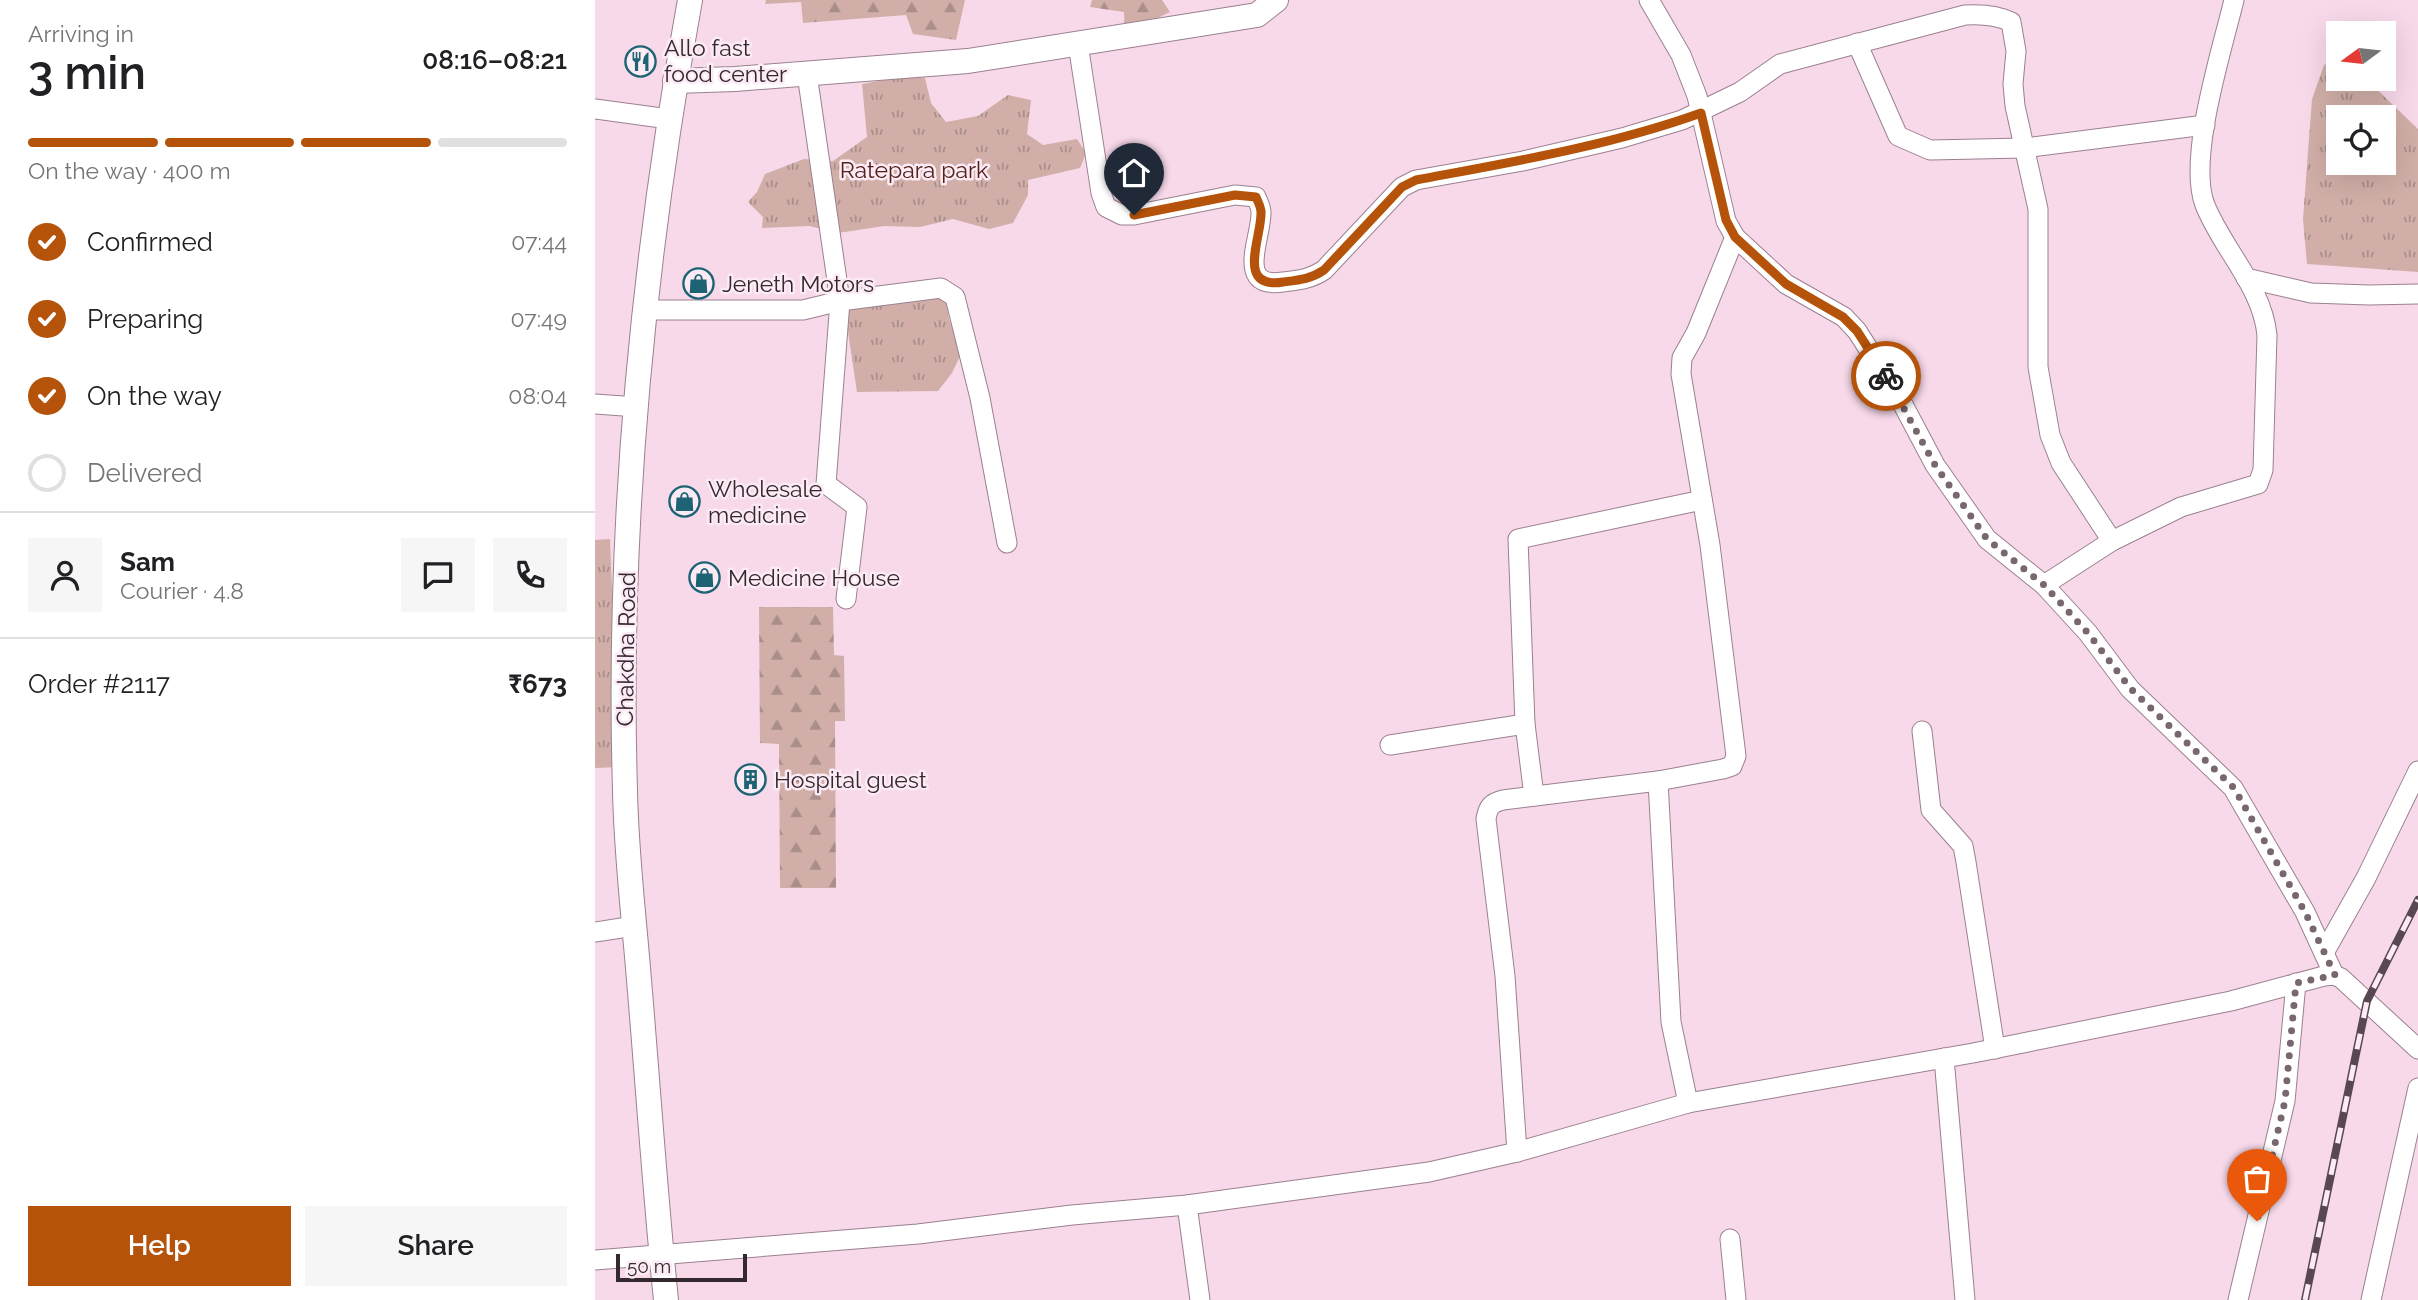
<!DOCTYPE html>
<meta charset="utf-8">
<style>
:root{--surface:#fff;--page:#f6f6f6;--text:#202124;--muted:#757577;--line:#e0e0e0;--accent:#b45309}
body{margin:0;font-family:Raleway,sans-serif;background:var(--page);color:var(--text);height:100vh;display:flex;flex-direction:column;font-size:26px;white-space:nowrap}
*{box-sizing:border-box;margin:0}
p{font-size:23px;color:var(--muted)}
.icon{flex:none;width:38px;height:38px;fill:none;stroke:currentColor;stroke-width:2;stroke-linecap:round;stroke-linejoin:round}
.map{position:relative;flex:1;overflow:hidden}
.sheet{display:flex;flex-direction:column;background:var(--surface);width:595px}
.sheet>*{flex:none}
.needle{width:46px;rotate:255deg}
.tools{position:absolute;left:1731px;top:21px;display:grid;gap:14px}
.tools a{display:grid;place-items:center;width:70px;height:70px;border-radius:0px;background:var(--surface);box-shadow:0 7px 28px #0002;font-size:35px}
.scale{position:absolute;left:21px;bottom:18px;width:131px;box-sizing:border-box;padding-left:7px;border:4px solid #34282f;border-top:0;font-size:19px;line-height:24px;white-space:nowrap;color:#34282f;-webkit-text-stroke:5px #fceaf5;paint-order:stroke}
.pin{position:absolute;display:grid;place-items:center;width:60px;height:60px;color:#fff;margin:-72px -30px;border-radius:50% 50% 50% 0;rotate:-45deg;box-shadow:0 0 7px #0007}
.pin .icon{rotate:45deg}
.courier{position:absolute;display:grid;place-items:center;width:70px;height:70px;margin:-35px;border:5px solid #b45309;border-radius:50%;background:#fff;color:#222;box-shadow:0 2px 9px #0007}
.overview em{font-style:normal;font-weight:600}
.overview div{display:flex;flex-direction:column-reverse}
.overview{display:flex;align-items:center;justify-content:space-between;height:119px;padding:0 28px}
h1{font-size:46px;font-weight:600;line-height:52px}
.bar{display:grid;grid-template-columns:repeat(4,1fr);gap:10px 7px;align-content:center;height:84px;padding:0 28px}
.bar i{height:9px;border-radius:5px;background:var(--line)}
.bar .current{background:var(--accent)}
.bar p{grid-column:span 4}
.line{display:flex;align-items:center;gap:18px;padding:0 28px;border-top:2px solid var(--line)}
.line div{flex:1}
.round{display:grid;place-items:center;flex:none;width:74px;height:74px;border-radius:0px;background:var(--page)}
ol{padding:0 28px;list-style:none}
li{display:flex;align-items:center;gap:21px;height:77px}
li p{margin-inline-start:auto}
li .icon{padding:7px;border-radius:50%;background:var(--accent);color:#fff;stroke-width:4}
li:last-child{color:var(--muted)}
li i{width:38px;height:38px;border:4px solid var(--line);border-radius:50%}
.action{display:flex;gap:14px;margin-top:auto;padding:14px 28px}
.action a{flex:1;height:80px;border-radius:0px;background:var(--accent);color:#fff;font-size:28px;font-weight:600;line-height:80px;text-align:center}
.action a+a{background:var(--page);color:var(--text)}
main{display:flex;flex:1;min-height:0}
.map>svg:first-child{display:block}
.grass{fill:url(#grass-tufts);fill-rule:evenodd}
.forest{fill:url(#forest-firs)}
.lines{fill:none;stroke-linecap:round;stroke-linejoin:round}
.minor-casing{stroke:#9b8090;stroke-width:21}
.major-casing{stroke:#9b8090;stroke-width:26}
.minor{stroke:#fff;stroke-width:19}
.major{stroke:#fff;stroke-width:24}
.rail-casing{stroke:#584851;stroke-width:8}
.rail{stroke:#fceaf5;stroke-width:5;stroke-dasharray:16;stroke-linecap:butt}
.done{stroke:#786670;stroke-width:7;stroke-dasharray:0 12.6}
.route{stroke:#b45309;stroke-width:9}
.labels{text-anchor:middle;stroke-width:5;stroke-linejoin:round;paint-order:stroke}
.poi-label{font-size:23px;fill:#34282f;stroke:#fceaf5;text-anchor:start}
.park-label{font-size:23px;fill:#512219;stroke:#fceaf5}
.street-label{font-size:23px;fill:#34282f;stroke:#fceaf5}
</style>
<main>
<section class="sheet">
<div class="overview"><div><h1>3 min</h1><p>Arriving in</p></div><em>08:16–08:21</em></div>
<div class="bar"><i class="current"></i><i class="current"></i><i class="current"></i><i></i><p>On the way · 400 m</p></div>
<ol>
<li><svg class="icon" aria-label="check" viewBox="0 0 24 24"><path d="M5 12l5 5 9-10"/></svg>Confirmed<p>07:44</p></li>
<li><svg class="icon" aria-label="check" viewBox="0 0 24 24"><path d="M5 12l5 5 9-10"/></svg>Preparing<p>07:49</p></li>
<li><svg class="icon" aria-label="check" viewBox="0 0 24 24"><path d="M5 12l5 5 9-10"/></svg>On the way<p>08:04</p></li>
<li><i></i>Delivered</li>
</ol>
<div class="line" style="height:126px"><a class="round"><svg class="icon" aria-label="person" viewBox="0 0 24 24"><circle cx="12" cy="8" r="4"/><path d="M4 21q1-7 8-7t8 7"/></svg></a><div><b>Sam</b><p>Courier · 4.8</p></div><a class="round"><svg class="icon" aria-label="chat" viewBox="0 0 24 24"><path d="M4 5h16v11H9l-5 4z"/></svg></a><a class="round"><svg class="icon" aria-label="phone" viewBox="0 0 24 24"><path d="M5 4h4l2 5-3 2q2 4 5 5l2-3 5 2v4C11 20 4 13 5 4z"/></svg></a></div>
<div class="line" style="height:91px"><div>Order #2117</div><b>₹673</b></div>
<div class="action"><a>Help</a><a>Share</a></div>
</section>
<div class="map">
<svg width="1823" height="1300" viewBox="0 0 1823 1300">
<defs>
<pattern id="grass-tufts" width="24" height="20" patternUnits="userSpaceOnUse" patternTransform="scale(1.75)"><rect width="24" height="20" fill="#d1afa8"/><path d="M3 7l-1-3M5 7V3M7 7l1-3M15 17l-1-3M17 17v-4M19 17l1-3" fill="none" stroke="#aa8e89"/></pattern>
<pattern id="forest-firs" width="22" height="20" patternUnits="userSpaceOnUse" patternTransform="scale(1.75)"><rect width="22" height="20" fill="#d1afa8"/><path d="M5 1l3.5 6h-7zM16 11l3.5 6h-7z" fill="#aa8e89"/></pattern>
</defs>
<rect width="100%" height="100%" fill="#f7d9ea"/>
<g class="grass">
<path d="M1743,58V79H1771L1823,129V272L1712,264L1708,219L1717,99L1729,65ZM1788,117V163H1743V117Z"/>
<path d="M311,76L330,78L336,103L351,122L383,116L413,95L436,100L432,134L448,145L482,139L491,153L485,168L433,180V195L418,223L394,229L358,219L325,227L289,226L243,233L214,226L167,228L168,217L153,202L162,192L170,174L209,159L238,161L272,137L267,84Z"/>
<path d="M349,289L354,319L367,352L357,373L343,391L262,392L250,312L255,300Z"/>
<path d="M15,539L24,767L0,768V540Z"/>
</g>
<g class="forest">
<path d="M171,0H370L361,40L318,34L311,15L208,23L206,2L170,4Z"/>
<path d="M497,0H567L575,12L530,34L529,12L495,7Z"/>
<path d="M164,607H238L239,655L249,656L250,721H240L241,888H185L184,744L165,743Z"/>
</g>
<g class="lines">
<defs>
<g id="minor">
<path d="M1054,0L1086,55L1102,96L1131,221L1140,237L1191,284L1249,317L1262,331L1304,397L1340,465L1392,539L1449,585L1493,633L1535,689L1638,788L1710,912L1739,975"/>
<path d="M1262,43L1303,136L1335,150L1429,148L1610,125"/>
<path d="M483,44L506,193L511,207L527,215H539L640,195L661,197C663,202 666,207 666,212C667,237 639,289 688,282C704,280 716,279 729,270L807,187L821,180L928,161L1027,138L1087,120L1145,92L1185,64L1370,15C1386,14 1402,15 1416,22L1421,51L1418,84L1420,106L1443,209V367L1455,435L1466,463L1517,541"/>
<path d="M212,74L245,301L231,484L262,507L251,599"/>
<path d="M0,109L74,119"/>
<path d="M1651,278L1716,293L1774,295L1823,294"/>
<path d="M50,310H208L245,301L346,288L360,297L385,398L412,543"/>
<path d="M0,404L42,407"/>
<path d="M1449,585L1517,541L1586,507L1663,484L1668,470L1672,335C1667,286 1628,250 1610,205C1592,159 1627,50 1639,0"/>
<path d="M930,724L923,539L1107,500"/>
<path d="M1327,731L1336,810L1368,846L1371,862L1400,1049"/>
<path d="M795,745L930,724L939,796"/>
<path d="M0,932L39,926"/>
<path d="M1730,951L1771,878L1823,771"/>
<path d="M1349,1058L1370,1300"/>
<path d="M1093,1103L1076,1022L1063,781L1128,769L1137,766L1141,756L1115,545L1086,374L1087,358L1101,333L1140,237"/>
<path d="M922,1152L910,976L891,819C893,807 896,803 908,800L1063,781"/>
<path d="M592,1205L605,1300"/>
<path d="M1135,1239L1141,1300"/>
<path d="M0,1260L323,1234L477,1215L592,1205L834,1172L922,1152L1093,1103L1378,1053L1636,1001L1729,976L1739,975L1746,978L1823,1049"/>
<path d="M1643,1300L1690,1101L1701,983"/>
<path d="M1776,1300L1823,1088"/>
</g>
<g id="major">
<path d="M80,81L140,79L373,61L662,15L681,0"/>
<path d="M71,1300C60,1193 53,1086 44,980C39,917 31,853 30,790C22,526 48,259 95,0"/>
</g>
</defs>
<use href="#minor" class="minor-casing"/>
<use href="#major" class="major-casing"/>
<use href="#minor" class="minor"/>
<use href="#major" class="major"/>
<defs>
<path id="rail" d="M1710,1300L1772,1001L1823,900"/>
</defs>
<use href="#rail" class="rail-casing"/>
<use href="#rail" class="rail"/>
</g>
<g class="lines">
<path class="done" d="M1291,376L1340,465L1392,539L1449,585L1493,633L1535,688L1639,788L1710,912L1740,975L1701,983L1690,1101L1662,1221"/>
<path class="route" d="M539,215L640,195L661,197C663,202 666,207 666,212C667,237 640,290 688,282C704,280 716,279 729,270L807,187L821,180C917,162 1014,146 1106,113L1131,220L1140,237L1191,284L1248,317L1262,331L1291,376"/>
</g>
<defs>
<symbol id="restaurant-ring" viewBox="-11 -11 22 22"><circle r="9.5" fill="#fceaf5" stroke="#1d6374" stroke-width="1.5"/><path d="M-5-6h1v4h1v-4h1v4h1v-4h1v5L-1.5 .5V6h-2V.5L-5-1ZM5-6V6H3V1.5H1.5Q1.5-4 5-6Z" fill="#1d6374"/></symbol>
<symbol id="shop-ring" viewBox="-11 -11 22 22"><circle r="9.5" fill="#fceaf5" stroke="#1d6374" stroke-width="1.5"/><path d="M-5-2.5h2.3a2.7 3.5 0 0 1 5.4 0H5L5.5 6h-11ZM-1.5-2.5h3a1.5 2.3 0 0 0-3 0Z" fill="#1d6374"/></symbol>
<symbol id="building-ring" viewBox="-11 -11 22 22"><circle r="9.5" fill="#fceaf5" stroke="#1d6374" stroke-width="1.5"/><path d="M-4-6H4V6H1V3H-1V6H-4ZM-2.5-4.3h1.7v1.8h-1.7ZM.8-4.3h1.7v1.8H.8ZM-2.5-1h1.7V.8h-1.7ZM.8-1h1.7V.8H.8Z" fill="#1d6374"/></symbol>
</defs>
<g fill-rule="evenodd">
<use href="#restaurant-ring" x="28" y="44" width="35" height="35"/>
<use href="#shop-ring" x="86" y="266" width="35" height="35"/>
<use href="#shop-ring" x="72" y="484" width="35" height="35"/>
<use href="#shop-ring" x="92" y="560" width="35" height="35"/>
<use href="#building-ring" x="138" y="762" width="35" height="35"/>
</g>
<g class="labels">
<g class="poi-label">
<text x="69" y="56">Allo fast<tspan x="69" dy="26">food center</tspan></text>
<text x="127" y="292">Jeneth Motors</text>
<text x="113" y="497">Wholesale<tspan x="113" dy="26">medicine</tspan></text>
<text x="133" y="586">Medicine House</text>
<text x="179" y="788">Hospital guest</text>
</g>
<g class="park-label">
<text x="319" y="178">Ratepara park</text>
</g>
<g class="street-label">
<text transform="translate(31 649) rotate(-89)" y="8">Chakdha Road</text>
</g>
</g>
</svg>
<div class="tools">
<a><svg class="needle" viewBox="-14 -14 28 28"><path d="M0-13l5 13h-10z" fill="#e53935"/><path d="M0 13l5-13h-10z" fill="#757577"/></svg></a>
<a><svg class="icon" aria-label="locate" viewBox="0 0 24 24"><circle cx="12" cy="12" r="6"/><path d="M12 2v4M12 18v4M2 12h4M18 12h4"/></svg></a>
</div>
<div class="scale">50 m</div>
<div class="pin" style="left:1662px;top:1221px;background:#ea580c"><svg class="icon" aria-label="bag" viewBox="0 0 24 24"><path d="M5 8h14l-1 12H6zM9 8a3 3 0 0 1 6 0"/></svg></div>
<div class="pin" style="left:539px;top:215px;background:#1f2937"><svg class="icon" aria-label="home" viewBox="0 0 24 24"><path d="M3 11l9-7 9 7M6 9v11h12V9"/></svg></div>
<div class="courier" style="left:1291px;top:376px"><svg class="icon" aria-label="bike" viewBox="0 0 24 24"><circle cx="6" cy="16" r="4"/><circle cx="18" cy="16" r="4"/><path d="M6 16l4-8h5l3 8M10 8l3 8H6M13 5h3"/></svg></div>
</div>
</main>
